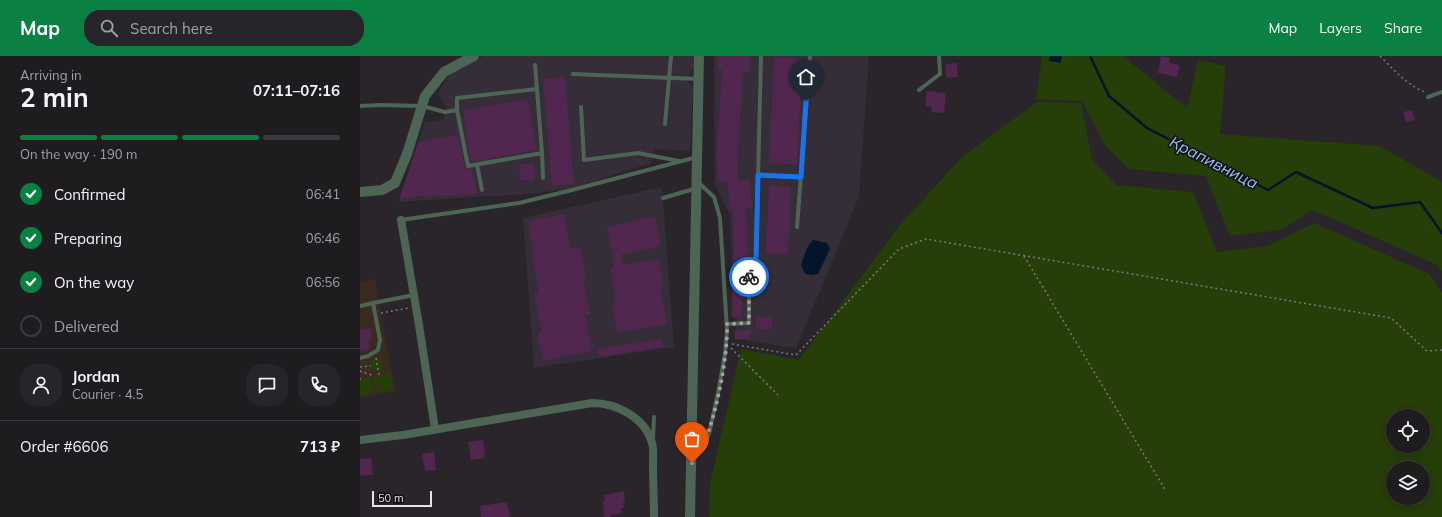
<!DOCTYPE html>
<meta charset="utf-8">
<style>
:root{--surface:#1f1c20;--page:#272529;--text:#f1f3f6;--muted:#a1a1a5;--line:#3c3a3e;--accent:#0b8043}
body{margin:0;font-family:Mulish,sans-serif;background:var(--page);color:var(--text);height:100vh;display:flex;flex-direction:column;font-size:15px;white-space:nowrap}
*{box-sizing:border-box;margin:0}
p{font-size:13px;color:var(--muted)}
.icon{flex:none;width:22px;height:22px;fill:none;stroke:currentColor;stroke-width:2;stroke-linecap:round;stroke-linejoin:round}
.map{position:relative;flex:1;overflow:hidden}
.drawer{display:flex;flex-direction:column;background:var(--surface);width:360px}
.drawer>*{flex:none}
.buttons{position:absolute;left:1026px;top:353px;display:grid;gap:8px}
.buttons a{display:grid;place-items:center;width:44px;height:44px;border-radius:50%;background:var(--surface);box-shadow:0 2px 10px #0003,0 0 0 1px var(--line);font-size:20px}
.scale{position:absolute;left:12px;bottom:10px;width:60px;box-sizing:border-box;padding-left:4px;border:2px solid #e6e3e7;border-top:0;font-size:11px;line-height:14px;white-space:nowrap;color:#e6e3e7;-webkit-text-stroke:3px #110f11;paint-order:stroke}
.pin{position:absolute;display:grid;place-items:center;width:34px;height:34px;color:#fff;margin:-41px -17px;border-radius:50% 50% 50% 0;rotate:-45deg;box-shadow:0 0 4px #0007}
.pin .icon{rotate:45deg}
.courier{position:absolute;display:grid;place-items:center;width:40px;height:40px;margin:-20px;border:3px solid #1a73e8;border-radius:50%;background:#fff;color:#222;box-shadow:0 1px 5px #0007}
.headline em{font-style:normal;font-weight:700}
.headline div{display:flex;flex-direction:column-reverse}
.headline{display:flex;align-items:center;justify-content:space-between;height:68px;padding:0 20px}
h1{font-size:26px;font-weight:700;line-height:30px}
.bar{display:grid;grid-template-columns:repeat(4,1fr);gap:6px 4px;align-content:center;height:48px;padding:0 20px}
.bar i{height:5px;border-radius:3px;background:var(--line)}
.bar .current{background:var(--accent)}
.bar p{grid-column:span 4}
.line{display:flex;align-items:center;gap:10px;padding:0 20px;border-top:1px solid var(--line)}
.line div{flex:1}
.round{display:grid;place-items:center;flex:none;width:42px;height:42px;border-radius:16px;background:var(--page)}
ol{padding:0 20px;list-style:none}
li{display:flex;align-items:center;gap:12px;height:44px}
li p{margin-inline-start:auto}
li .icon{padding:4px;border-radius:50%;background:var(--accent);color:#fff;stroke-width:4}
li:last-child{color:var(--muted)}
li i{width:22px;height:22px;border:2px solid var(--line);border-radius:50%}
header{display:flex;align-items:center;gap:24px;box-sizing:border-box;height:56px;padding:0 20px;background:var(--accent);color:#fff}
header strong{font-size:19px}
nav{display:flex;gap:22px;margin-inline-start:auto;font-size:14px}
.search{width:280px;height:36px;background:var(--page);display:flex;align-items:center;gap:10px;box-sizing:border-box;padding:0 14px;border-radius:16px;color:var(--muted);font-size:15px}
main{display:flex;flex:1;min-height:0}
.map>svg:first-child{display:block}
.built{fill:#352d37}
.education{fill:#3a2a1f}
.green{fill:#263e08;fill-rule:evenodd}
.water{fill:#02152b}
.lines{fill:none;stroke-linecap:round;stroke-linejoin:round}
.stream{stroke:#02152b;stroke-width:2.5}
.building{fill:#51264f}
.path{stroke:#7c787d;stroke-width:1.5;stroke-dasharray:2 3;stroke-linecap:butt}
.service{stroke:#4d6555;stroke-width:4}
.minor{stroke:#4d6555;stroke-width:8}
.tertiary{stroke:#4d6555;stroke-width:10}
.done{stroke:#a4a0a5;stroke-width:4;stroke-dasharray:0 7.2}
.route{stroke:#1a73e8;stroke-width:5}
.labels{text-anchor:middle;stroke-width:3;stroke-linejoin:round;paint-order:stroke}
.water-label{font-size:16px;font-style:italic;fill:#94c5fb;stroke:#110f11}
</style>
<header>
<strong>Map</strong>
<div class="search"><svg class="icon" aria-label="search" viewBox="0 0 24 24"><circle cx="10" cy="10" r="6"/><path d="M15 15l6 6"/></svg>Search here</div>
<nav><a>Map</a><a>Layers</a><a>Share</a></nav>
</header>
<main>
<section class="drawer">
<div class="headline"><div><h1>2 min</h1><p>Arriving in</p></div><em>07:11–07:16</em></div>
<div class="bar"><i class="current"></i><i class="current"></i><i class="current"></i><i></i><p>On the way · 190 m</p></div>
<ol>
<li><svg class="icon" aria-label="check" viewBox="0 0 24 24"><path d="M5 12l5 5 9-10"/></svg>Confirmed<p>06:41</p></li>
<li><svg class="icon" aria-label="check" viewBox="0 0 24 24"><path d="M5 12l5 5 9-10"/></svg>Preparing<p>06:46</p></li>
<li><svg class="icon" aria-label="check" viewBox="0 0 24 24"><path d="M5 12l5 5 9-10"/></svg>On the way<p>06:56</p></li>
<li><i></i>Delivered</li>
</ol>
<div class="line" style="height:72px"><a class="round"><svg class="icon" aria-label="person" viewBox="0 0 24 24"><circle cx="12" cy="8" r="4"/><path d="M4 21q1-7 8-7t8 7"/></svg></a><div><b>Jordan</b><p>Courier · 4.5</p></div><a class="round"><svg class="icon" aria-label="chat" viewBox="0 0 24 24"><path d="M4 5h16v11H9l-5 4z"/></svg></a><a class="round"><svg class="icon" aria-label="phone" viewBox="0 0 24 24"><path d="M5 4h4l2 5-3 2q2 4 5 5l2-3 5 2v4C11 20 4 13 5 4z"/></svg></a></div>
<div class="line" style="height:52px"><div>Order #6606</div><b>713 ₽</b></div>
</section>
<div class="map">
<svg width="1082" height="461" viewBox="0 0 1082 461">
<rect width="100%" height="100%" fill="#29252a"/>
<g class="built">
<path d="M123,0H335L334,11L329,19L328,26L333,32L330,95L294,93L291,107L210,133L166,138L38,146L65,66L83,64L86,53L78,37L88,19Z"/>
<path d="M354,0H509L499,141L436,292L377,283L373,243L370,159L355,129Z"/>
<path d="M302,131L314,291L174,312L163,162Z"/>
</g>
<path class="education" d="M15,223L35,335L0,342V226Z"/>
<g class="green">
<path d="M682,0H763L827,52L838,4L866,10L860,78L1020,90L1082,126V216L1077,209L953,154L920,174L870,180L846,120L769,113L745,89L722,45L676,43Z"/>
<path d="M677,46L721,47L732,104L756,129L833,136L857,196L907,190L955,167L1069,218L1082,236V461H349L350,427L381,293L439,304L539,170L602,101ZM1033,360H1063V390H1033ZM1033,412H1063V442H1033Z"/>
<path d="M21,303L23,313L12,314L10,305Z"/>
<path d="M31,317L34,333L16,336L14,320Z"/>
<path d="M11,321L13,337L0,340V323Z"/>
</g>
<g class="water">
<path d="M690,0H702L701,7L689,5Z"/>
<path d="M453,184L467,187L470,193L458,218L451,219L445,218L441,209L447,192Z"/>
</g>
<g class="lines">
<path class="stream" d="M730,0L749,40L787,72L908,134L936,116L1013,152L1060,146L1082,177"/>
</g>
<g class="building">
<path d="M358,0H390L389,16L383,15L377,111L378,125L390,124L392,152H386L388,202H383L384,242L382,243V261H372V205H374L373,153H369L368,125H358V107H356L362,14L358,13Z"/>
<path d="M801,0L810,2L809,7L820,9L817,21L798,17Z"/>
<path d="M414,1L442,3L437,109L409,107Z"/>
<path d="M597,7L598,21L586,22L585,8Z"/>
<path d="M205,21L214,128L192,130L183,23Z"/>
<path d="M567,35L586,37L584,57L571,56L572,51L565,50Z"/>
<path d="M168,43L177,94L111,106L105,78H107L103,54Z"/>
<path d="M1052,54L1055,64L1046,66L1043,56Z"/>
<path d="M98,79L105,111L107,113H112L117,138L40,142L58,86Z"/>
<path d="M174,107L175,124L160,125L159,108Z"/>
<path d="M409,130L431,131L428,198L406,197Z"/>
<path d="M204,158L210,193L220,191L226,221L223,222L230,258L225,259L232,295L183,305L177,277L182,276L174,238H179L172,199H174L168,165Z"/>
<path d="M295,160L301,190L261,199L263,209L299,203L303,230L300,231L307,268L257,277L252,250L256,249L250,211L255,210L247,171Z"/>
<rect x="396" y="261" width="16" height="12"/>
<path d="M10,272L12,282L9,283L10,293L0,295V274Z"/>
<path d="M390,274V283H375L374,275Z"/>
<path d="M302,283L303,291L239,301L238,293Z"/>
<path d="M123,384L125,402L111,404L108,386Z"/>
<path d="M74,396L76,414L65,415L62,398Z"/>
<path d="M11,402L13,419L0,420V403Z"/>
<path d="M264,435L265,446H263L264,452H261L262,457L251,459L250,461H244L243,445H245L244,439Z"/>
<path d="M147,446L150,461H121L120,450Z"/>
</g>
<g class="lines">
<g class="path">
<path d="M1020,0C1034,14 1047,29 1065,36"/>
<path d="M664,200L806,435"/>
<path d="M21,257L49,252"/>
<path d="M372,288L436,299L539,193L566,183L1031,262L1067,295L1082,294"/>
<path d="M371,292L418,339"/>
<path d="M16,302L19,319"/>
<path d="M0,311L11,310"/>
<path d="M0,315L14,320"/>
<path d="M0,323H1"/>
</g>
<g class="service">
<path d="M175,9L182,97"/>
<path d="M213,18L338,23"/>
<path d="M559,34L580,18L579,0"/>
<path d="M1068,41L1082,36"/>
<path d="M0,50L21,49L62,50L85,56L97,54L108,110L182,97L183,122"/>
<path d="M221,51L224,104L278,97L319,105"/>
<path d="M97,54V42L177,33"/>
<path d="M305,68L311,0"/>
<path d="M117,109L122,134"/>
<path d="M398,119L441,121"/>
<path d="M303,142L337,132"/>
<path d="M41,164L159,147L212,134L337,101"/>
<path d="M437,171L450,0"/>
<path d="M0,250L13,247"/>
<path d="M367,268L389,267V205H396L401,0"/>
<path d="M0,302L8,300L18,294L20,284L13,247L54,239"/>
<path d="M293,384L294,361"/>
<path d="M332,393L342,392L349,378L358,337L365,298L367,274L360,162L354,141L339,127"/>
</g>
<g class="minor">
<path d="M41,164L59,269L75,373"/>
<path d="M0,384L43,379L232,347C256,347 285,361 292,387C294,393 293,401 293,408C293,426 294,443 294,461"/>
</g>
<g class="tertiary">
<path d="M0,136L22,134L35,127L47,98L65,40L84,16L114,0"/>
<path d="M330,461L339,0"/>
</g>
</g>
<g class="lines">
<path class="done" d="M332,407V393L342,392C356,361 368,302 367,268L389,267V221"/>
<path class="route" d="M389,221V206L396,205L398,119L441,121L446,45"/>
</g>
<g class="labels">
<g class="water-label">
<text transform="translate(854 106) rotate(27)" y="6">Крапивница</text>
</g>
</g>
</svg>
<div class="buttons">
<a><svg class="icon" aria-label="locate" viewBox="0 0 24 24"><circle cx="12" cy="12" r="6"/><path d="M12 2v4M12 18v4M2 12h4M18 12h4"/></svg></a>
<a><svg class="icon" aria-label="layers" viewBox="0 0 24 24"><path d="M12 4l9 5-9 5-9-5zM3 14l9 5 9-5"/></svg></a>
</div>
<div class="scale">50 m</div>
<div class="pin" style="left:332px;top:407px;background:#ea580c"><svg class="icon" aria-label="bag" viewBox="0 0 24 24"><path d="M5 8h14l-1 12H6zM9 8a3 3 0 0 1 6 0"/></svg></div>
<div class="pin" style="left:446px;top:45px;background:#1f2937"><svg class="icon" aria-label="home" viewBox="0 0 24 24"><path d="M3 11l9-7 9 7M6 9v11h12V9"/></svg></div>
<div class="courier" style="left:389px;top:221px"><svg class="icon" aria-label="bike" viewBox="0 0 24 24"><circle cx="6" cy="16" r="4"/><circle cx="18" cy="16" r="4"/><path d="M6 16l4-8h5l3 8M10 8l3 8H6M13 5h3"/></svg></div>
</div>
</main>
